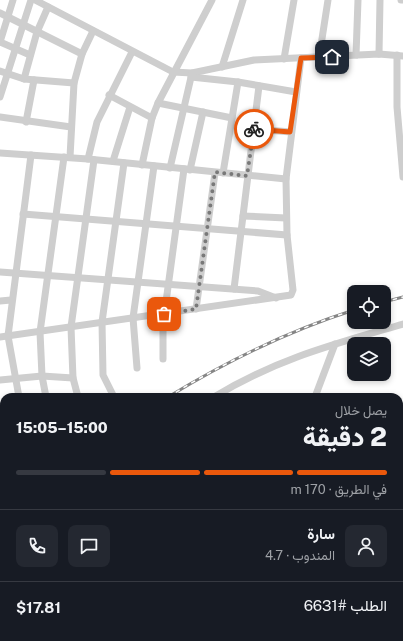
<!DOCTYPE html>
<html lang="ar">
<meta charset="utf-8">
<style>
:root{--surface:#171b24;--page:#242831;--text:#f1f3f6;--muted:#9ea1a6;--line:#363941;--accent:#ea580c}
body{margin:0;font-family:"Public Sans",Vazirmatn,sans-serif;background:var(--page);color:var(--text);direction:rtl;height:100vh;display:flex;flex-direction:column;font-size:15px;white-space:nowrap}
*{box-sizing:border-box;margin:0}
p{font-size:13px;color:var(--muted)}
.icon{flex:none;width:22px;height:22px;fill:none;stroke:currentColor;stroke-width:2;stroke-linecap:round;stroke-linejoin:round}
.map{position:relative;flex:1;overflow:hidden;direction:ltr}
.panel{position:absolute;left:0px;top:393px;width:403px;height:248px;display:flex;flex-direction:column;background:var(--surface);border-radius:12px 12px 0 0;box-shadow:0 2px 6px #0003;direction:rtl}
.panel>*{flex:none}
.fabs{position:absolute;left:347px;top:285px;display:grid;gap:8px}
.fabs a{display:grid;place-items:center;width:44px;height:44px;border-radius:8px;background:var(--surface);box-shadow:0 2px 6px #0003;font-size:20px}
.pin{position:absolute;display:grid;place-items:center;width:34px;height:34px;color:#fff;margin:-17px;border-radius:8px;box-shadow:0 2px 6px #0006}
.courier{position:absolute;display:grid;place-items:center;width:40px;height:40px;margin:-20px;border:3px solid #ea580c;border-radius:50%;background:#fff;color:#222;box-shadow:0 1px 5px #0007}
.headline em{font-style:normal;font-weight:800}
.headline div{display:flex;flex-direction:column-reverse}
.headline{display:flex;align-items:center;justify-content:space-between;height:68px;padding:0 16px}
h1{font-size:26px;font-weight:800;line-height:30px}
.bar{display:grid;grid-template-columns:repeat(4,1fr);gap:6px 4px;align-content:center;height:48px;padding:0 16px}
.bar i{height:5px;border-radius:3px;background:var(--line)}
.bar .on{background:var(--accent)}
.bar p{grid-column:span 4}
.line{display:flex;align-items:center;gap:10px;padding:0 16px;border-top:1px solid var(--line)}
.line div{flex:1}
.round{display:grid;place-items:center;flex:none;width:42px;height:42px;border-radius:8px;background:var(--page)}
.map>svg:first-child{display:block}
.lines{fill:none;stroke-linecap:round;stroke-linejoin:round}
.minor{stroke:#cecece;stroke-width:7}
.rail-casing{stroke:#868686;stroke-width:3}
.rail{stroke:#fff;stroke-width:1.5;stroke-dasharray:4.5;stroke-linecap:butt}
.done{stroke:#797979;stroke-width:4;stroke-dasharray:0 7.2}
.route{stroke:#ea580c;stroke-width:5}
</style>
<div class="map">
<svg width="403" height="641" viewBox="0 0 403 641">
<rect width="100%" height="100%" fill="#fff"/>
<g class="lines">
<g class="minor">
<path d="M35,0L173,72L192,73L254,60L379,54L403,56"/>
<path d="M401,0H403"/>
<path d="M0,13L82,54"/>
<path d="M0,42L13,0"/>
<path d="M0,42L30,55"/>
<path d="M379,54L380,0"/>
<path d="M356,55L358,0"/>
<path d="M397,55V107L403,177"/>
<path d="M319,58L328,0"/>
<path d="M284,59L294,0"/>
<path d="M222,67L243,0"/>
<path d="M0,71L24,79L74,83"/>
<path d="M191,77L238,82L296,92"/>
<path d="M24,79L37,32L48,7"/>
<path d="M109,95L152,118"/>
<path d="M0,97L31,0"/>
<path d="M158,103L232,118"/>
<path d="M0,117L71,127"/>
<path d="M26,122L34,80"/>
<path d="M253,129L291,132"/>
<path d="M0,153L88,159L286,179"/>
<path d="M70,157L74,83L82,54L93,31"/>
<path d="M88,159L97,122L132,52"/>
<path d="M113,161L130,107"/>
<path d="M142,165L152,118L158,103L212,0"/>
<path d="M170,168L192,73"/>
<path d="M190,170L203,112"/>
<path d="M223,173L238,82"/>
<path d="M23,214L287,235"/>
<path d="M243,216L286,218"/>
<path d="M0,272L258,291L276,298"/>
<path d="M234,289L259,86"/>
<path d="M0,301L11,300"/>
<path d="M196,309L215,173"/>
<path d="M0,337L291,295L293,290L287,235L286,179L301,58"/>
<path d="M163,359V324L184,169"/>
<path d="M137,368L133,318L154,166"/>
<path d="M0,380L42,376L73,378"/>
<path d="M19,397L8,336L31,155"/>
<path d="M46,397L42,376L40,332L64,157"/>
<path d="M78,397L73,378L71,327L94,160"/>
<path d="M114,397L103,375L102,322L124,163"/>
<path d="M214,397C276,359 335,344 403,324"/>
<path d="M315,397L335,344"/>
<path d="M0,426L4,422"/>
<path d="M0,430L4,448"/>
<path d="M399,454L403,453"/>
<path d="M0,477L4,475"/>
<path d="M0,530L4,528"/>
<path d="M399,623L403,622"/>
<path d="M263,637L264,641"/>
<path d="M349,637L350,641"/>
<path d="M326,641L337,637"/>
</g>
<defs>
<g id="rail">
<path d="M384,302L403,297"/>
<path d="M168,397C227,361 288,331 354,310"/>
<path d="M0,500L4,498"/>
</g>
</defs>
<use href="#rail" class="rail-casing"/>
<use href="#rail" class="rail"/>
</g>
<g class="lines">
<path class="done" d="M164,314L196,309L215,172L247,176L254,129"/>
<path class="route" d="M254,129L290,132L301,58L332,57"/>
</g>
</svg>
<div class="fabs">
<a><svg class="icon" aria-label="locate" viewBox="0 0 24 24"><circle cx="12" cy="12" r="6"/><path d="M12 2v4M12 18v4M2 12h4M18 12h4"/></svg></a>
<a><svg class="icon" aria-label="layers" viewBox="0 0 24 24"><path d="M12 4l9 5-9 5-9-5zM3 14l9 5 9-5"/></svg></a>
</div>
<div class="pin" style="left:164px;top:314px;background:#ea580c"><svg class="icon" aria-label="bag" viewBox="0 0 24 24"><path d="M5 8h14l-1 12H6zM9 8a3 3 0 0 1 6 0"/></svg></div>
<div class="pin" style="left:332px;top:57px;background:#1f2937"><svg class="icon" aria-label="home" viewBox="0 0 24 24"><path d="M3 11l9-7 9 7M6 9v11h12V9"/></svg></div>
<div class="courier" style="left:254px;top:129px"><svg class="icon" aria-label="bike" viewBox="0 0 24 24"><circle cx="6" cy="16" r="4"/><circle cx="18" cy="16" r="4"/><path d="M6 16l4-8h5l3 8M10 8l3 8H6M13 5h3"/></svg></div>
<section class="panel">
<div class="headline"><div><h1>2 دقيقة</h1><p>يصل خلال</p></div><em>15:00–15:05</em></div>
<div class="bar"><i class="on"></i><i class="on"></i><i class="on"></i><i></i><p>في الطريق · 170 m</p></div>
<div class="line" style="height:72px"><a class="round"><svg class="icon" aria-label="person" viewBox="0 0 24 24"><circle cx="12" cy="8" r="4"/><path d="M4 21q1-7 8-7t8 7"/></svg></a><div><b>سارة</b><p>المندوب · 4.7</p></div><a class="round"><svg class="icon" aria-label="chat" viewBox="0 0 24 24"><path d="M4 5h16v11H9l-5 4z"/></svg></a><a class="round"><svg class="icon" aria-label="phone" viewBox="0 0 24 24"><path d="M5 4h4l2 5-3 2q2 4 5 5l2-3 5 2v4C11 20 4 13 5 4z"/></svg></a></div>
<div class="line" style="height:52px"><div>الطلب #6631</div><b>$17.81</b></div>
</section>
</div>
